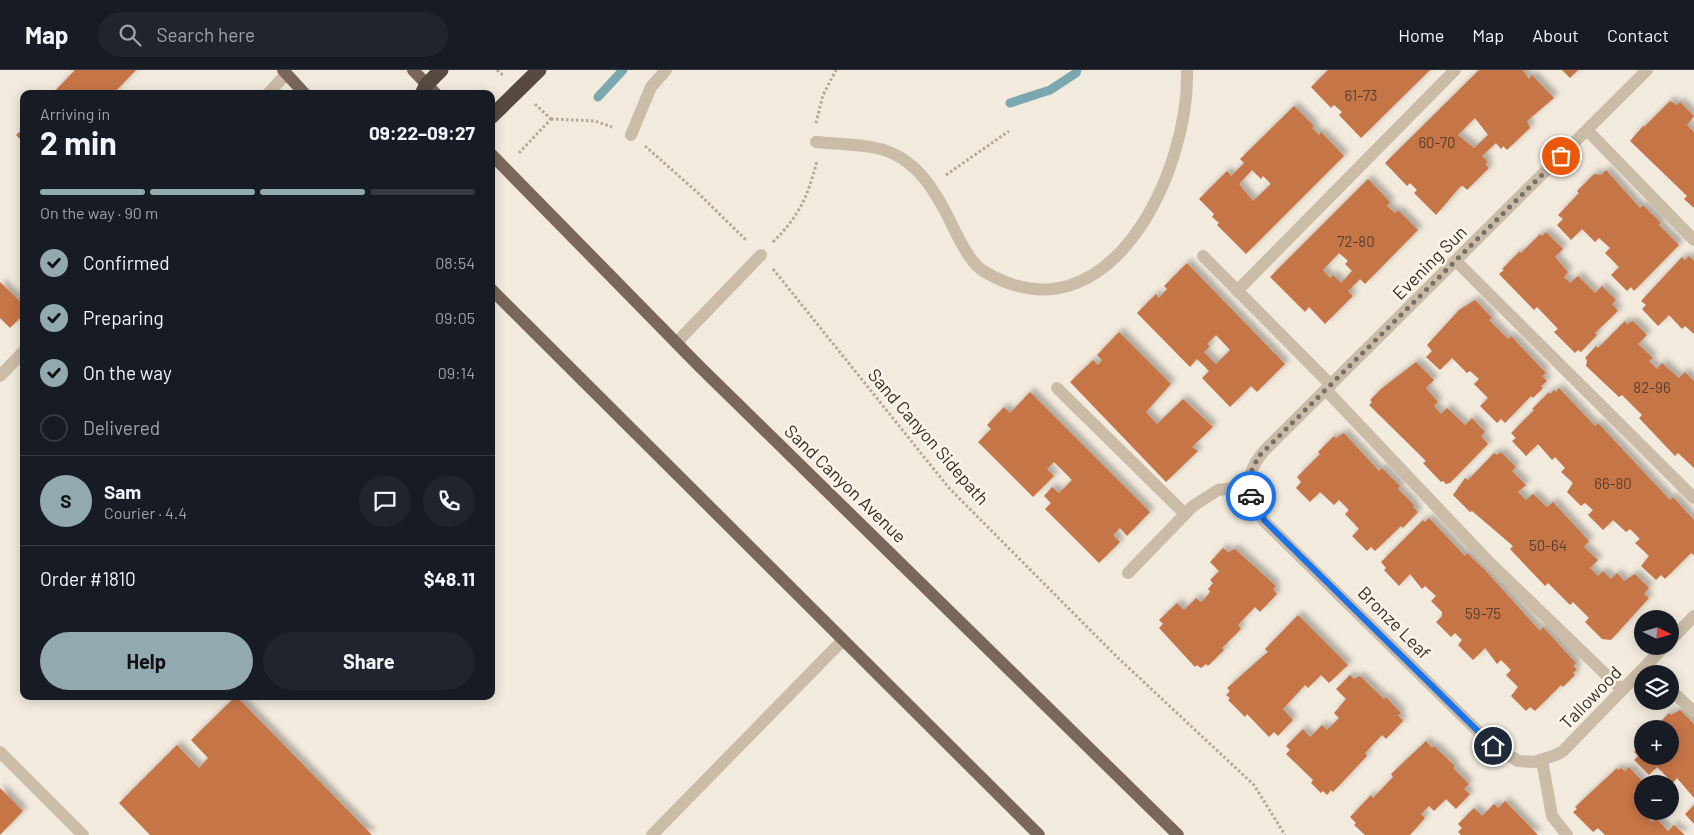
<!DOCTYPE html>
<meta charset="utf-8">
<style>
:root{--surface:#171b24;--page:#20242c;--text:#f1f3f6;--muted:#9ea1a6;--line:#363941;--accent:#92a9af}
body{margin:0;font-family:Barlow,sans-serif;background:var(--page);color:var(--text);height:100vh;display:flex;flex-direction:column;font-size:19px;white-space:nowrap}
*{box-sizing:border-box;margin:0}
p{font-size:16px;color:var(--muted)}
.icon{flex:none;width:28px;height:28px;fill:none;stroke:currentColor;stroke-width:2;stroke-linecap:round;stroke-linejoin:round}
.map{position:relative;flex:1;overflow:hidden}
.sheet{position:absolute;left:20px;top:20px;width:475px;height:610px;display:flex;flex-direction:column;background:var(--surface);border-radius:10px;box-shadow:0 2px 12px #0003}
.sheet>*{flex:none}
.needle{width:32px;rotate:95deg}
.controls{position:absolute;left:1634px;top:540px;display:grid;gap:10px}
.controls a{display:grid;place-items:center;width:45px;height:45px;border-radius:50%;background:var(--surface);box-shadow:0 2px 12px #0003;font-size:25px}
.pin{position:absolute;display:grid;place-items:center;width:42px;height:42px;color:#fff;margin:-21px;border:2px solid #fff;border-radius:50%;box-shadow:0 1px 5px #0007}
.courier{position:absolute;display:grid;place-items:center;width:50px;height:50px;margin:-25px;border:4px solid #1a73e8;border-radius:50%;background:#fff;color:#222;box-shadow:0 1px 6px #0007}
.head em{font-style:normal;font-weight:700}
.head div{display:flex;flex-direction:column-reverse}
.head{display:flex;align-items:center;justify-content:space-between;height:85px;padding:0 20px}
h1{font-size:32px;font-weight:700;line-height:38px}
.bar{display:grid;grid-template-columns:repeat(4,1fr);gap:8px 5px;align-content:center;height:60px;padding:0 20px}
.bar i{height:6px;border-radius:4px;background:var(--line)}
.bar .on{background:var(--accent)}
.bar p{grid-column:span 4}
.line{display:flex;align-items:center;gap:12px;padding:0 20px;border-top:1px solid var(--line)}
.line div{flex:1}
.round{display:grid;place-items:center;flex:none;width:52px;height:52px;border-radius:26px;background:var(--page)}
ol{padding:0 20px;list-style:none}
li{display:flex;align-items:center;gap:15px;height:55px}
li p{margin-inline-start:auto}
li .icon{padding:5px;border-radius:50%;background:var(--accent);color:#111;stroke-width:4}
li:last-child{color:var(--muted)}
li i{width:28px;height:28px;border:2px solid var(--line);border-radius:50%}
.primary-button{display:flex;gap:10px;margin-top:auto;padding:10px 20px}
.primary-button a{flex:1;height:58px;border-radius:30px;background:var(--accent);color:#111;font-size:20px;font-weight:700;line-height:58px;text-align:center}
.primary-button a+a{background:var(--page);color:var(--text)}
header{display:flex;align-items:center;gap:30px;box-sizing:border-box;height:70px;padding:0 25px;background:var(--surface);border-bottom:1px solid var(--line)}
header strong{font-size:24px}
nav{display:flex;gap:28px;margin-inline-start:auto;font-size:18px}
.search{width:350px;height:45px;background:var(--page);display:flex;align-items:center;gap:12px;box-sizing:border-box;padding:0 18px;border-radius:28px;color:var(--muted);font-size:19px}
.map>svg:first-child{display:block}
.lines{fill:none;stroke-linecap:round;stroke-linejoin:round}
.stream{stroke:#7ba8af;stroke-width:9}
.building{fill:#c67447;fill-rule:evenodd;filter:url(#shadow)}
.path{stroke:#b6a693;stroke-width:3;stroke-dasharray:2.5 2.5;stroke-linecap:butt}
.minor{stroke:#cbbca8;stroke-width:12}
.major{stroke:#79685a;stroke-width:12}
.highway{stroke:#584a40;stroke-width:15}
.done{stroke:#787068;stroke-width:5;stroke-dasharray:0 9}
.route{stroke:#1a73e8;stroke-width:6}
.labels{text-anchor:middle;stroke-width:5;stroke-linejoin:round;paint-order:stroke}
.number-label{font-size:15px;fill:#5b4030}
.street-label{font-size:18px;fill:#372f29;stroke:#faf4e9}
</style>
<header>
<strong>Map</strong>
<div class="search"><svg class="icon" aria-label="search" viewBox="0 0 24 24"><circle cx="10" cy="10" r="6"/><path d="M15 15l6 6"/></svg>Search here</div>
<nav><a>Home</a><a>Map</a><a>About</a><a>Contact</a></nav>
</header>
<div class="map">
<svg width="1694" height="765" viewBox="0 0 1694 765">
<defs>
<filter id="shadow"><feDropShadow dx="4.5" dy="-4.5" stdDeviation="2.5" flood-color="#0004"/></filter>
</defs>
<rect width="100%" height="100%" fill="#f2eadd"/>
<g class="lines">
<g class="stream">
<path d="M598,27L623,0"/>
<path d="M1010,33L1050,20L1076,3L1077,0"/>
</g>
</g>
<g class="building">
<path d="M75,0H136L113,24H52Z"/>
<path d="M1328,0H1430L1361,68L1339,45L1342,42L1334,35L1331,38L1311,17Z"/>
<path d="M1479,0H1523L1529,9L1532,5L1554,28L1527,51L1530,58L1507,80L1503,76L1501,79L1496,73L1482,86L1488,92L1485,94L1489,98L1467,120L1463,116L1460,117L1436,145L1414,123L1417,120L1410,113L1407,116L1385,93ZM1475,48L1488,65L1474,78L1458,65Z"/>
<path d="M1562,0H1578L1570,8Z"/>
<path d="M1670,31L1677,35L1680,32L1694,46L1687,55L1694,62V138L1684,129L1687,126L1630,71L1643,56L1644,57Z"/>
<path d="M1294,36L1314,56L1312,58L1319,65L1321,62L1344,86L1246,184L1217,155L1219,153L1212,147L1214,144L1199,129L1227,101L1231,106L1244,93L1240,89ZM1252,100L1261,109L1263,106L1271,114L1253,131L1239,114Z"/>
<path d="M24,58V73L16,65Z"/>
<path d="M1606,100L1640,138L1643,135L1661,153L1659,155L1679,175L1634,221L1631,217L1627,221L1611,205L1619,197L1605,183L1610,178L1599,168L1595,172L1582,159L1571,170L1557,155L1563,149L1558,145L1579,123L1577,121L1594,104L1601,105Z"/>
<path d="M1368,109L1390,132L1387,136L1395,143L1398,140L1418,160L1365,214L1360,209L1348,221L1353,226L1325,254L1309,237L1305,242L1270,207ZM1339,183L1348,191L1345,194L1352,201L1341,213L1333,205L1330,208L1323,200Z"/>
<path d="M1546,162L1563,179L1555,187L1568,202L1564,207L1570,213L1578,206L1595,223L1602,216L1616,230L1612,234L1618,241L1595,263L1597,265L1581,282L1578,280L1575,283L1554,262L1558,259L1537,237L1534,240L1499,204L1504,200L1502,199L1520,181L1521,183L1540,164L1542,166Z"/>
<path d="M1689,186L1694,191V264L1685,256L1682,259L1669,245L1658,256L1642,239L1646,235L1641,231L1682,187L1685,190Z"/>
<path d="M1187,193L1285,294L1257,322L1251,316L1230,337L1202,308L1209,301L1197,289L1190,297L1137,243L1156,224L1159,228L1167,219L1164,216ZM1216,265L1230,280L1216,294L1204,282L1210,276L1207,274Z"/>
<path d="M0,212L24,235V244L10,258L0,248Z"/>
<path d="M1475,230L1492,248L1489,250L1508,269L1511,266L1546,303L1542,306L1547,311L1541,316L1543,318L1533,328L1531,326L1505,353L1501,349L1497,353L1480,336L1488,328L1474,314L1479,309L1470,301L1467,303L1452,288L1440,300L1426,287L1432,281L1427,275L1459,240Z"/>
<path d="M1625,251L1627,254L1633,251L1647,265L1638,274L1653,288L1649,291L1657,299L1662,293L1679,308L1685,302L1694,311V398L1678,383L1675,386L1639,348L1642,345L1622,325L1619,327L1586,296L1587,290L1585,288L1596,276L1598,278Z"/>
<path d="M1119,262L1171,314L1146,342L1157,354L1183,329L1213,357L1192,377L1198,381L1166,412L1070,312L1093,290L1098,295L1102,290L1097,285Z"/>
<path d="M1416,292L1434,310L1426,318L1438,332L1434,336L1441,344L1447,338L1465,355L1472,348L1485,362L1481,366L1488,374L1450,413L1446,414L1443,411L1441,412L1423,393L1426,391L1369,335L1372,332L1370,330L1381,319Z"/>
<path d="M1559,318L1595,356L1598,353L1670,430L1673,427L1694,450V485L1691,483L1665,509L1661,505L1656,510L1641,496L1649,486L1635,473L1640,469L1630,459L1626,462L1613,450L1603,460L1588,445L1593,440L1585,433L1581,436L1567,422L1573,413L1561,402L1565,398L1555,387L1552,390L1538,374L1526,386L1512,371L1516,368L1511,363L1534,340L1532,339L1549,322L1550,324L1554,320L1556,322Z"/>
<path d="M1030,322L1150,442L1127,466L1120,458L1113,465L1120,472L1099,493L1045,439L1051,433L1044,426L1052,417L1059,423L1072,410L1054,392L1047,399L1054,406L1033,427L978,372L991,359L987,355L1004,337L1010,343Z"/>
<path d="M1344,363L1379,401L1382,398L1400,416L1398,419L1414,435L1413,437L1418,442L1403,458L1401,456L1375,481L1371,477L1367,481L1352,466L1359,459L1345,444L1349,440L1339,430L1334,435L1320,422L1310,432L1296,418L1301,412L1297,407L1320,384L1318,382L1334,366L1336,368Z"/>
<path d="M1501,382L1516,397L1512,401L1526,415L1518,422L1526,430L1533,424L1547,437L1553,432L1589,471L1584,477L1598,490L1590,498L1598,506L1603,501L1611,509L1617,503L1624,511L1635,504L1649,518L1644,524L1649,528L1611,570L1602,569L1585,552L1589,548L1573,532L1570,535L1548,513L1545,516L1510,479L1513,476L1472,441L1470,442L1453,425L1465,408L1468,410L1494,383L1497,385Z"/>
<path d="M1429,448L1465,486L1467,483L1486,501L1540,561L1543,557L1576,593L1573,596L1577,599L1573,603L1575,605L1563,617L1561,615L1535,641L1530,637L1526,641L1511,626L1518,617L1506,605L1511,600L1501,590L1497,594L1485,578L1473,590L1458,575L1462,570L1455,563L1451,567L1436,552L1442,546V542L1431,531L1436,526L1425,516L1422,519L1410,504L1399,516L1384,500L1386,498L1381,492L1423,450L1425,452Z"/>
<path d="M1223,478L1228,482L1235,479L1276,516L1273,519L1277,524L1260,542L1255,537L1238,555L1241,559L1222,578L1224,580L1208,596L1206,594L1201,598L1197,595L1195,597L1159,558L1163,554L1159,550L1177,533L1184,540L1196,528L1201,532L1208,525L1210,521L1208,519L1213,513L1210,510L1219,501L1210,492Z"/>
<path d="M1298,545L1348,595L1329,613L1321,605L1308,618L1305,615L1283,639L1293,650L1278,666L1274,662L1269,667L1247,644L1245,647L1228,630L1230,628L1226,625L1230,621L1227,618L1263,586L1268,582L1265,579Z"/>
<path d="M1350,605L1354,609L1360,606L1384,629L1386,627L1401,643L1398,645L1403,651L1386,669L1382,665L1365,683L1367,686L1333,722L1331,720L1327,725L1323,721L1321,723L1311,713L1313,710L1286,684L1290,680L1286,676L1303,659L1310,667L1322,655L1327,660L1339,648L1334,643L1346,629L1336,619Z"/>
<path d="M236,626L372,765H150L119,733L177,675L199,698L208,688L191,670Z"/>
<path d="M1680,640L1694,654V728L1677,708L1673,713L1657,697L1649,705L1634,690L1638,686L1634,682L1642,674V686H1670V659H1657L1661,655L1659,653L1669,643L1671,645Z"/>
<path d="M1426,671L1432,678L1434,676L1455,696L1453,698L1469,714L1464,719L1470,724L1456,739L1446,729L1434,741L1429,736L1421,744L1425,748L1410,765H1365L1354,755L1356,753L1350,747L1371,725L1373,728L1393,707L1391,704Z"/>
<path d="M1629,697L1643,712L1634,721L1641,728L1635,733L1644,741L1642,743L1652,752L1656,748L1668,761L1674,755L1685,765H1605L1598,758L1593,762L1573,742L1577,739L1575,737L1617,698L1618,700L1621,698L1625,701Z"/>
<path d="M0,718L23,741L0,765Z"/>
<path d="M1505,731L1538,765H1461L1458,762L1462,758L1458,754L1474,738L1482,746L1494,734L1498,738Z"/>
<path d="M1694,735V754L1685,744Z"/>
</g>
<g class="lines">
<g class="path">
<path d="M497,0L504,6"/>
<path d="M535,34L551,49"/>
<path d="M551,49L595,51L612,57"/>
<path d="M816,53L823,25L836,0"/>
<path d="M645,76L697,122L747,171"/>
<path d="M519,83L551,49"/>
<path d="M946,105L1009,61"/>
<path d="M773,172C800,145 807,128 817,91"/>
<path d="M773,199L949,418L1116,586L1254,715L1285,765"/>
</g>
<g class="minor">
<path d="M1647,0L1266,379C1242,405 1246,423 1264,451L1493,676L1518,691L1534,692L1556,685L1563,681L1665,576"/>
<path d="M268,24L286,4"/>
<path d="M1587,60L1694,170"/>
<path d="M631,65L651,17L666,0"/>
<path d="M816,72C836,74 857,74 876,78C917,86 938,125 954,159C962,174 970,193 985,202C1109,275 1190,101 1187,0"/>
<path d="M1203,186L1331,315"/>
<path d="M1456,191L1694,428"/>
<path d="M1237,221L1455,0"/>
<path d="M677,272L761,185"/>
<path d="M0,306L24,281"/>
<path d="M1057,318L1185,444"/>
<path d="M1326,320L1488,491L1622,620"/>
<path d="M1128,503L1193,436L1218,420L1248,416"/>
<path d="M1670,571L1694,546"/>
<path d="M1670,619L1694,642"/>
<path d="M0,682L83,765"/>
<path d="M1542,690L1552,746L1567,765"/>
<path d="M652,765L842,571"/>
</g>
<g class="major">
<path d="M283,0L305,24"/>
<path d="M413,0L436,24"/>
<path d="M491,84L700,297L1178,765"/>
<path d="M491,219L1039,765"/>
</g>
<g class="highway">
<path d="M422,24L427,14L441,0"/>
<path d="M491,47L539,0"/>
</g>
</g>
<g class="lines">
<path class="done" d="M1251,426L1248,408L1259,386L1561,86"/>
<path class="route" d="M1251,426L1264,450L1493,676"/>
</g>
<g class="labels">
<g class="number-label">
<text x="1361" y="31">61-73</text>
<text x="1437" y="78">60-70</text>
<text x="1356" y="177">72-80</text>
<text x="1652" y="323">82-96</text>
<text x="1613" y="419">66-80</text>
<text x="1548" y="481">50-64</text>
<text x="1483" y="549">59-75</text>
</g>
<g class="street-label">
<text transform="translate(1430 193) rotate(-45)" y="6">Evening Sun</text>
<text transform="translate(928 367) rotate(49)" y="6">Sand Canyon Sidepath</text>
<text transform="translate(845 414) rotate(44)" y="6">Sand Canyon Avenue</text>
<text transform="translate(1394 553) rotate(45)" y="6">Bronze Leaf</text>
<text transform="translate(1591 628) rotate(-46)" y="6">Tallowood</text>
</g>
</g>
</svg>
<div class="controls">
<a><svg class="needle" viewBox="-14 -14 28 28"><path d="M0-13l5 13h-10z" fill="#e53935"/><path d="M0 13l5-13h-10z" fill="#9ea1a6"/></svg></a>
<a><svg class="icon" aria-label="layers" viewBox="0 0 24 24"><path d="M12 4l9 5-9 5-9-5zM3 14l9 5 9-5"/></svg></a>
<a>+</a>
<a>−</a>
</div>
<div class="pin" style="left:1561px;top:86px;background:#ea580c"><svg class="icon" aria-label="bag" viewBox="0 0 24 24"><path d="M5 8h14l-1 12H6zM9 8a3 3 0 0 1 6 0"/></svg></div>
<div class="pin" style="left:1493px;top:676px;background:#1f2937"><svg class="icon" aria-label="home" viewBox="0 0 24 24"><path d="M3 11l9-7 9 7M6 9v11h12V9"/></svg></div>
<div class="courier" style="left:1251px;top:426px"><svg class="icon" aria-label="car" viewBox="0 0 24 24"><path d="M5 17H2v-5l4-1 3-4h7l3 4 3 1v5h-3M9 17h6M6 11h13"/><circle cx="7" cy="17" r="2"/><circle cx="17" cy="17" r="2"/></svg></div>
<section class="sheet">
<div class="head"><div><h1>2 min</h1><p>Arriving in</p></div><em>09:22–09:27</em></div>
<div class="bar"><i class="on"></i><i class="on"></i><i class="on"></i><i></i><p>On the way · 90 m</p></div>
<ol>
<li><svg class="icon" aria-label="check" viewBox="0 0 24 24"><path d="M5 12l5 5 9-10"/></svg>Confirmed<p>08:54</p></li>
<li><svg class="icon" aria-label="check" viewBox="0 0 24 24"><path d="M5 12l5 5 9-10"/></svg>Preparing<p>09:05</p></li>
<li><svg class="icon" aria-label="check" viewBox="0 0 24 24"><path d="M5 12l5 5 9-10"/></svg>On the way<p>09:14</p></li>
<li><i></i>Delivered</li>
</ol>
<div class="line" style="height:90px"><b class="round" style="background:var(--accent);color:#111">S</b><div><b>Sam</b><p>Courier · 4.4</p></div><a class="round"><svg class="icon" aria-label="chat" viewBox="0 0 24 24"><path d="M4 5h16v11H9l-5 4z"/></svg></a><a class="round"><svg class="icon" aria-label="phone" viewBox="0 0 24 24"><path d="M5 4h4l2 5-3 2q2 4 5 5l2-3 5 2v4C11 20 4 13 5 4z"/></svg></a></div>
<div class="line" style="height:65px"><div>Order #1810</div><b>$48.11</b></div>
<div class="primary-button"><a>Help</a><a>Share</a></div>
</section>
</div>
